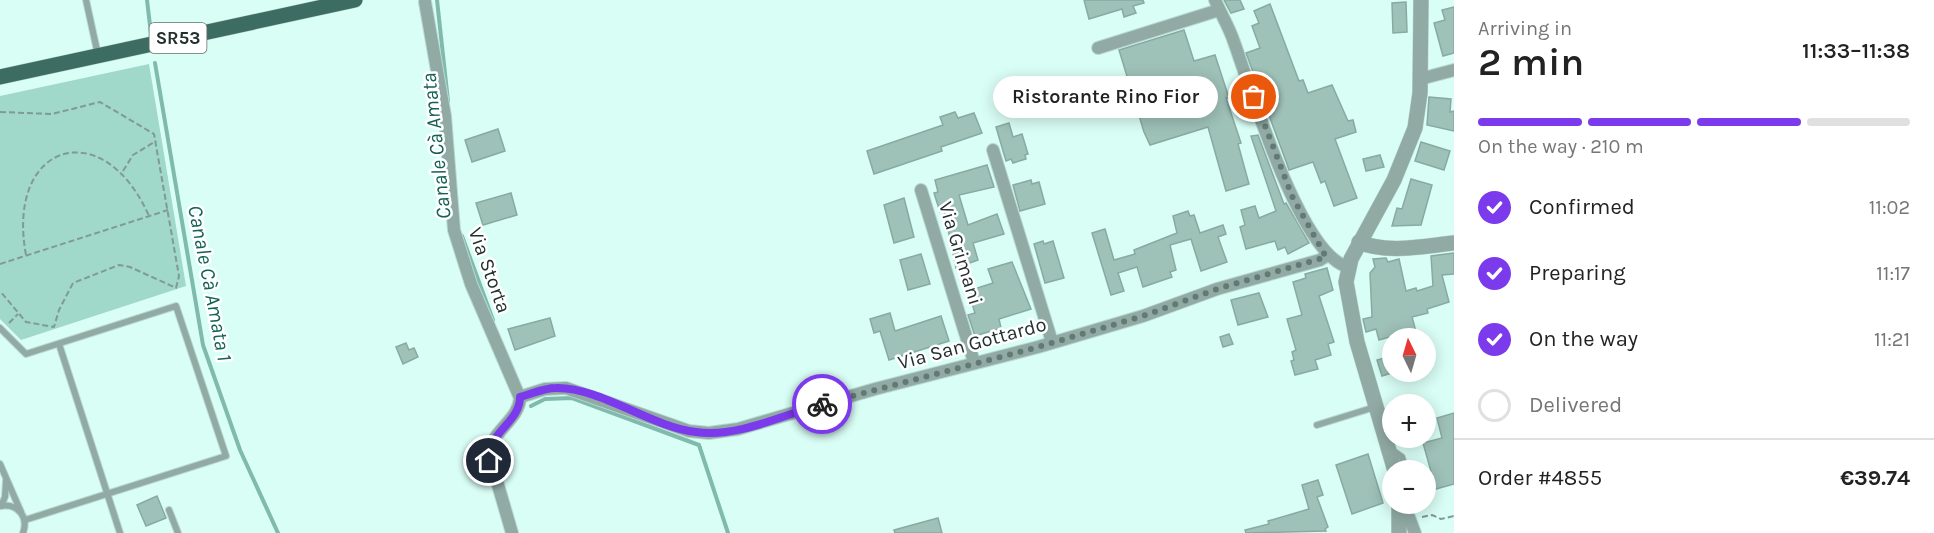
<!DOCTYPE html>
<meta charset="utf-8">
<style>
:root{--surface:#fff;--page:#f2f2f2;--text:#222;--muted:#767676;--line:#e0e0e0;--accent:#7c3aed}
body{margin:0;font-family:Karla,sans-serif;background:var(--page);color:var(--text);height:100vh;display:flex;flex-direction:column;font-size:22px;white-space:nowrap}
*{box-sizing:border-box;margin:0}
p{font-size:20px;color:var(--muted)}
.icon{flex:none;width:33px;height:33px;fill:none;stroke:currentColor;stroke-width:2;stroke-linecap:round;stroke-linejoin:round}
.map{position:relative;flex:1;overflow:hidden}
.details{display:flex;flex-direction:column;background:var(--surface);width:480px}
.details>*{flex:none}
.needle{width:39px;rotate:355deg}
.buttons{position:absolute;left:1382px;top:328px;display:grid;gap:12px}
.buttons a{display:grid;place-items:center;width:54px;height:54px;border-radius:50%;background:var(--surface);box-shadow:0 3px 15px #0003;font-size:30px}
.pin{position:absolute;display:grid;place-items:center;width:51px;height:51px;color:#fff;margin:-26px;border:3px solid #fff;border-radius:50%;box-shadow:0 2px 6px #0007}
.courier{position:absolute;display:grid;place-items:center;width:60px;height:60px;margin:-30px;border:4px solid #7c3aed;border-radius:50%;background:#fff;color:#222;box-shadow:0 2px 8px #0007}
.bubble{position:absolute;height:42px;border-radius:21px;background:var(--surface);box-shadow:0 3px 15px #0003;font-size:20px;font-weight:600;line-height:42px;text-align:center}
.head em{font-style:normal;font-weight:600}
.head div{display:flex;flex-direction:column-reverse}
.head{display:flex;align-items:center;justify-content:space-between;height:102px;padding:0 24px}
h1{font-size:39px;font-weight:600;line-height:45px}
.bar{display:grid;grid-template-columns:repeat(4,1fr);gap:9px 6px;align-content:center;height:72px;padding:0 24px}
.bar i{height:8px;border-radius:4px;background:var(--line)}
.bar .on{background:var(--accent)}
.bar p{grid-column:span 4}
.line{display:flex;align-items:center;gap:15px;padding:0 24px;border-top:2px solid var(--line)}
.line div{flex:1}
ol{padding:0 24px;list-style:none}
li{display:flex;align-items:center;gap:18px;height:66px}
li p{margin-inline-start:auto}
li .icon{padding:6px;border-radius:50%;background:var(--accent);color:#fff;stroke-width:4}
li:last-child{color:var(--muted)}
li i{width:33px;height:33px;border:3px solid var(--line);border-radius:50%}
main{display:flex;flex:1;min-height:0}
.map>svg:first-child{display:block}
.green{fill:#a0d8ca}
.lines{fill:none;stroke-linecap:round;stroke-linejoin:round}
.stream{stroke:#7fbaac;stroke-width:4}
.building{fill:#9ec1b8;stroke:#87aaa1;stroke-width:1.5}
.service-casing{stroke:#b8d9d1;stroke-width:8}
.minor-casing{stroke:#b8d9d1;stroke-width:14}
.tertiary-casing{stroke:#b8d9d1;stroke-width:16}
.primary-casing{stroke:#b8d9d1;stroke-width:16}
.path{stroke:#809a94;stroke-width:2;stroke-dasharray:6 3;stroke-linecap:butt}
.service{stroke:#91aaa4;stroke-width:6}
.minor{stroke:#91aaa4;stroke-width:12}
.tertiary{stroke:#91aaa4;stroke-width:15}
.primary{stroke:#3c6c62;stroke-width:15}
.done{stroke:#637974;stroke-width:6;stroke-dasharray:0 10.8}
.route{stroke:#7c3aed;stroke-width:8}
.labels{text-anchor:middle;stroke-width:5;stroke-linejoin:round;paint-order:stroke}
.shield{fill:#fff;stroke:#656f6d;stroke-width:1.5}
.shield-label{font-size:18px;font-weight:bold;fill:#23312e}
.street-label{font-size:20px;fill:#23312e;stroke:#fff}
.water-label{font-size:21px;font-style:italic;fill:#136254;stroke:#fff}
</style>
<main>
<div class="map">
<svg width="1454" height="533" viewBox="0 0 1454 533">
<rect width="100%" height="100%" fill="#d9fef5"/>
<path class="green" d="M149,64L186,286L21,340L0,319V96Z"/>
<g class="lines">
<g class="stream">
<path d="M147,0L151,34"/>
<path d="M437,0L448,101"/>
<path d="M155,63L203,345L240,450L278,533"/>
<path d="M462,236L493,320"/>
<path d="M531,406L545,399L572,398L699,445L728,533"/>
</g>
</g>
<g class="building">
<path d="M1084,0H1143L1144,3L1133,6L1136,13L1124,17L1122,9L1089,19Z"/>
<path d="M1224,0H1240L1244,9L1231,13Z"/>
<path d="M1406,2L1407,32L1393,33L1392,3Z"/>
<path d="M1270,4L1299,81L1303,80L1308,93L1332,85L1348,121L1353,120L1356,132L1335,139L1357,198L1334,206L1325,181L1321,183L1313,162L1289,170L1287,164L1246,53L1260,48L1252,26L1259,23L1254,11Z"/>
<path d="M1454,7V53L1443,56L1434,23L1445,20L1442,10Z"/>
<path d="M1184,30L1194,61L1215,55L1229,98H1226L1241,143L1238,144L1249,184L1226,191L1208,127L1150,145L1144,132L1119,50Z"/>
<path d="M1429,97L1451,99L1450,112L1454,111V131L1427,125Z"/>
<path d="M955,112L958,118L974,113L982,133L941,147L942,151L874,174L867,151L943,125L940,117Z"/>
<path d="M1009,123L1013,137L1022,134L1028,154L1025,155L1026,159L1013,163L1011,159L1006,161L996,127Z"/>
<path d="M498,129L505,151L472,162L465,140Z"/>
<path d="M1258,135L1284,204L1286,203L1309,243L1288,254L1285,247L1278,250L1275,241L1246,249L1240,227L1245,225L1241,210L1255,206L1259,218L1276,211L1251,136Z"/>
<path d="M1421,142L1450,151L1444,170L1415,161Z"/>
<path d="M1380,155L1384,167L1366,171L1363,159Z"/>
<path d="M987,165L994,187L959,195L968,225L997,214L1004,234L973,243L978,260L956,268L944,210L940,212L934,193L938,192L935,180Z"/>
<path d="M1411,179L1432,185L1421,225L1392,226L1397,208L1402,209Z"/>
<path d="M1031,180L1032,184L1039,182L1045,204L1020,211L1013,185Z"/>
<path d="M511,193L517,215L483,225L476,203Z"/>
<path d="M904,198L914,237L894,243L884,205Z"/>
<path d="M1188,211L1190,216L1194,215L1200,233L1223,225L1226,234L1218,237L1227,262L1201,271L1191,239L1170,245L1176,270L1170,272L1172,277L1143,287L1137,267L1118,273L1124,291L1111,295L1092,233L1105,229L1114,260L1135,254L1134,250L1177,233L1173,216Z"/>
<path d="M1043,241L1044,244L1053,241L1064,278L1045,283L1034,244Z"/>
<path d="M1454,253V274L1442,275L1449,302L1427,309L1428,313L1412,317L1418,339H1405L1403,333L1379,340L1376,329L1366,332L1363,319L1372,317L1370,273L1375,267L1373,259L1386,258L1388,262L1399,259L1406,291L1416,288L1417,291L1433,286L1431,256Z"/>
<path d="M921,254L930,284L908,290L900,260Z"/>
<path d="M1012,262L1031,309L999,319L1001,328L975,336L968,315L975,313L968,291L993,283L988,269Z"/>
<path d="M1327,268L1333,290L1319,296L1334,342L1328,344L1331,355L1315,360L1318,369L1295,375L1291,361L1294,360L1292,352L1296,350L1287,319L1302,315L1293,282L1306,278L1305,274Z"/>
<path d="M1259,293L1268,317L1238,325L1231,300Z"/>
<path d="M890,313L895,331L941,316L949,341L889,360L880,331L874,333L870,319Z"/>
<path d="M550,318L555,336L515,350L508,329Z"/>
<path d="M1229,334L1233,344L1223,347L1220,337Z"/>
<path d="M406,343L409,350L414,348L418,357L403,364L396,347Z"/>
<path d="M1392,356V373L1382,376L1377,360Z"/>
<path d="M1454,413V484L1436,489L1423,443L1442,438L1437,418Z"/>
<path d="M1368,454L1383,503L1352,514L1336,465Z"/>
<path d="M1318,480L1323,495L1317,497L1328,527L1325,529L1326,531L1246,533L1245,530L1269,524L1268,521L1309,509L1302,485Z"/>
<path d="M157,496L166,518L146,526L137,505Z"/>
<path d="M938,518L942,533H895L894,530Z"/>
</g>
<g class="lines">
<defs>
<g id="service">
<path d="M86,0L98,55"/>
<path d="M0,328L26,354L176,306L226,456L25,520"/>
<path d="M59,344L120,533"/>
<path d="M1317,425L1375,407"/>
<path d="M1392,450L1402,457L1406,471"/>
<path d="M0,464L21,512"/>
<path d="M0,506C17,503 29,516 23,533"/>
<path d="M1,506L5,497L6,481"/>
<path d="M169,510L178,533"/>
</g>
<g id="minor">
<path d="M1215,0C1221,14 1229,27 1234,42C1251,89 1300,255 1348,267"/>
<path d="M425,2L445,116L454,230L471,284L520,398C519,420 491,431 489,454L512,533"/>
<path d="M1098,48L1219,10"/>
<path d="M1420,79L1454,70"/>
<path d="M993,150L1052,342"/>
<path d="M921,190L974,362"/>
<path d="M520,397L545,389L566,388L689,431L709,433L738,429L875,389L1038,347L1143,316L1217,289L1320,260L1328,255"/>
<path d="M1400,513L1409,517L1415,533"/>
</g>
<g id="tertiary">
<path d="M1359,242C1387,254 1424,246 1454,243"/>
<path d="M1395,471L1357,342L1346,282L1351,259L1394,180L1415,128L1420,93L1421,0"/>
<path d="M1399,533V504"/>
</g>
<path id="primary" d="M0,77L355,0"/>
</defs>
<use href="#service" class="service-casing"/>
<use href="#minor" class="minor-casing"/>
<use href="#tertiary" class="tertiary-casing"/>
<use href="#primary" class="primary-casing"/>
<g class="path">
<path d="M0,112L52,114L100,102L154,134L179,276L176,288L130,267L119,265L73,283L59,310L54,327L26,322L0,291"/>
<path d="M123,171L133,155L156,141"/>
<path d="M26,255C5,143 103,112 149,216"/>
<path d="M0,264L168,210"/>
<path d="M9,323L18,314"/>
<path d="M1422,517L1432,515L1441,519L1454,516"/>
</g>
<use href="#service" class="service"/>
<use href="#minor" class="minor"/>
<use href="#tertiary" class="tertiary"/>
<use href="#primary" class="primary"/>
</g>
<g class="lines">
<path class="done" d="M822,404L1038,347L1143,316L1217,289L1326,257L1292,196L1254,97"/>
<path class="route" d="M489,461C486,433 520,423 520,397C532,394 543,388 556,388C600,387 651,427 696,432C737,438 783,415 822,404"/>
</g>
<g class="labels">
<rect class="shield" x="149.5" y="23" width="57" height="30" rx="4.5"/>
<g class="shield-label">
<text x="178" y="44">SR53</text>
</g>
<g class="street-label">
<text transform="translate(961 253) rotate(73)" y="7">Via Grimani</text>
<text transform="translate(490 270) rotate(70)" y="7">Via Storta</text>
<text transform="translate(972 343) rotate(-15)" y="7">Via San Gottardo</text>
</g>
<g class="water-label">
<text transform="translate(436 146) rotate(-96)" y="7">Canale Cà Amata</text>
<text transform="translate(210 283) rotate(79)" y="7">Canale Cà Amata 1</text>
</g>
</g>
</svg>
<div class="buttons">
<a><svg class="needle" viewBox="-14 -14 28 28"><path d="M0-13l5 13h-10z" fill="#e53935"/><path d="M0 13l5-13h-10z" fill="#767676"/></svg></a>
<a>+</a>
<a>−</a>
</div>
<div class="pin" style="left:1254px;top:97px;background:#ea580c"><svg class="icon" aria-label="bag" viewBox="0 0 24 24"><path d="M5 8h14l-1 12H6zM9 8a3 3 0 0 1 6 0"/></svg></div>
<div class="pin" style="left:489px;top:461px;background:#1f2937"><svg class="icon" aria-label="home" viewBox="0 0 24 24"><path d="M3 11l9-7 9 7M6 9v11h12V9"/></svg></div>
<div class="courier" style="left:822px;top:404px"><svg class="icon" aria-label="bike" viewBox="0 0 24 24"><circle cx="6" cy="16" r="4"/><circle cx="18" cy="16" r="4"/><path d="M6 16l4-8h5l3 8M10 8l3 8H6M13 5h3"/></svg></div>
<div class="bubble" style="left:993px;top:76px;width:225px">Ristorante Rino Fior</div>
</div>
<section class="details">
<div class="head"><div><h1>2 min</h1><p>Arriving in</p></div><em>11:33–11:38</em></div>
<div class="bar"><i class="on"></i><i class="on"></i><i class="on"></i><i></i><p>On the way · 210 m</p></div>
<ol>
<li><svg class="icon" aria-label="check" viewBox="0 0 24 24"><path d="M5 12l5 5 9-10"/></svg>Confirmed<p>11:02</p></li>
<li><svg class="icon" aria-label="check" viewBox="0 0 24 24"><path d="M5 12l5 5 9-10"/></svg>Preparing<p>11:17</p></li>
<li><svg class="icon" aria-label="check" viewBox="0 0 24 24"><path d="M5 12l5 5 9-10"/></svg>On the way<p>11:21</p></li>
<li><i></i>Delivered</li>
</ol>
<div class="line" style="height:78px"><div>Order #4855</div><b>€39.74</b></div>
</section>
</main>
